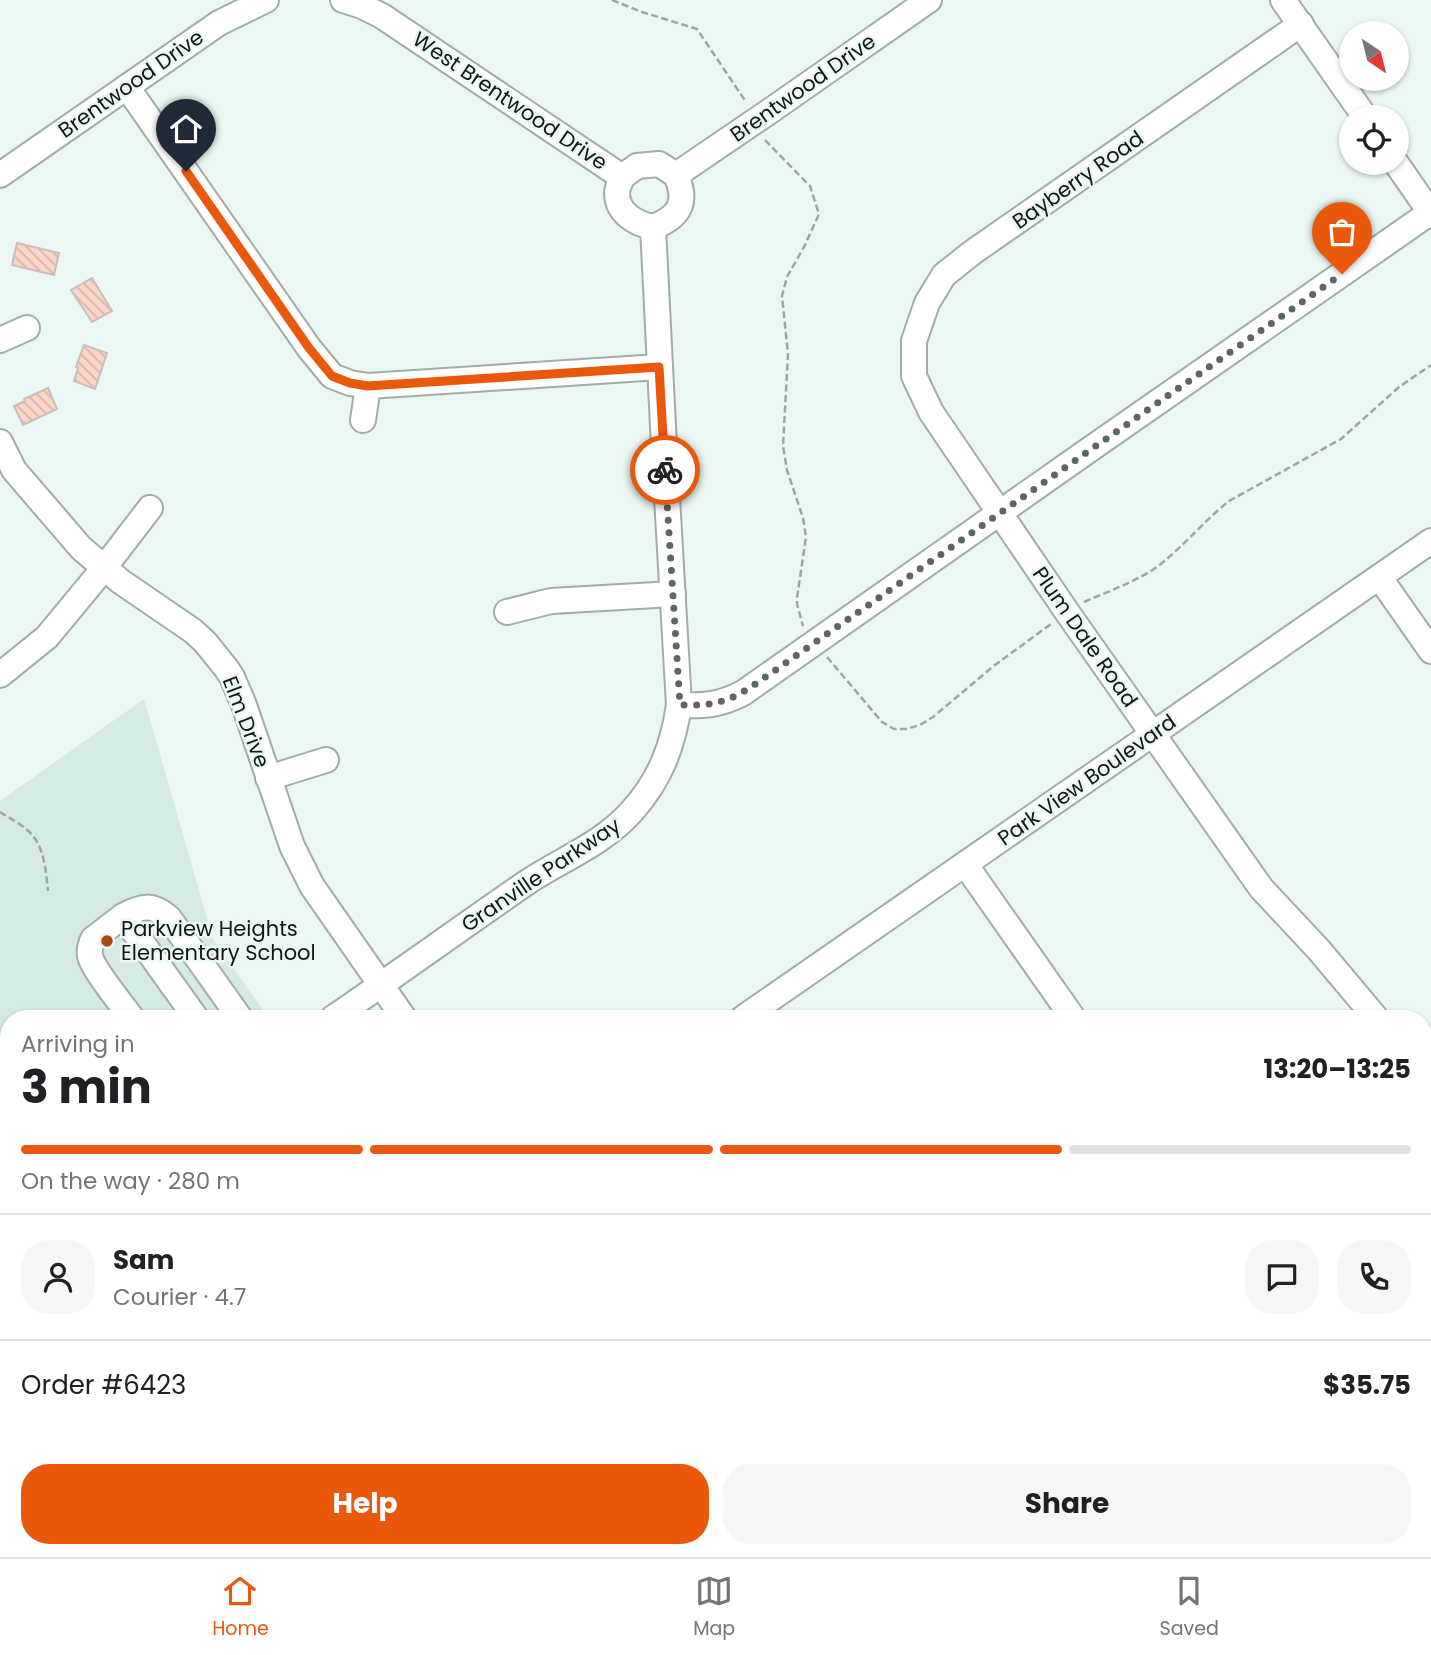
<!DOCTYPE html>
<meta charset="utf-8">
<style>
:root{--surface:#fff;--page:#f6f6f6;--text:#202124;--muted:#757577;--line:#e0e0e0;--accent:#ea580c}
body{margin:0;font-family:Poppins,sans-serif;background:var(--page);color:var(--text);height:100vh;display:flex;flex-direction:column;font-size:26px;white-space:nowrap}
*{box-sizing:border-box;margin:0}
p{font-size:23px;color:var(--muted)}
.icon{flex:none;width:38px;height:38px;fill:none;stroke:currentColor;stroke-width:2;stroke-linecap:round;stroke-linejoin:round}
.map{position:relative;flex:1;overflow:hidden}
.side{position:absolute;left:0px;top:1010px;width:1432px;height:548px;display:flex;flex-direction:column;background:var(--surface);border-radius:28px 28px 0 0;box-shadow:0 2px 5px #0004}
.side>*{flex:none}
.needle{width:46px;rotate:145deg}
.controls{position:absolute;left:1339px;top:21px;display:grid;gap:14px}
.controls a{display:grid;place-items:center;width:70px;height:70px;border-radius:50%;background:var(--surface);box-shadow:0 2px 5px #0004;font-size:35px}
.pin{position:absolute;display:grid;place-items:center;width:60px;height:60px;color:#fff;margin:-72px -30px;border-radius:50% 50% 50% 0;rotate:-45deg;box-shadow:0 0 7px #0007}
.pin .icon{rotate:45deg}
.courier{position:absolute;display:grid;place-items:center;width:70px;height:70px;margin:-35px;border:5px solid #ea580c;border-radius:50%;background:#fff;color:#222;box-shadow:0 2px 9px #0007}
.head em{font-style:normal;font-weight:700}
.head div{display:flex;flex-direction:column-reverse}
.head{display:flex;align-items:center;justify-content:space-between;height:119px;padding:0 21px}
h1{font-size:46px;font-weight:700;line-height:52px}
.bar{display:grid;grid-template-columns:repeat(4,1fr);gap:10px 7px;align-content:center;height:84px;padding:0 21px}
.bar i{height:9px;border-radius:5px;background:var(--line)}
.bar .active{background:var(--accent)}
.bar p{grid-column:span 4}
.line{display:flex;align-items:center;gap:18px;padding:0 21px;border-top:2px solid var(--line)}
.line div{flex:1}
.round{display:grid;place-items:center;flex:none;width:74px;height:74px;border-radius:28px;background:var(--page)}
.primary-button{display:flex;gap:14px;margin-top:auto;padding:14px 21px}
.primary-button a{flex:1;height:80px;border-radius:28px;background:var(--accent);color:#fff;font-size:28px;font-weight:700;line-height:80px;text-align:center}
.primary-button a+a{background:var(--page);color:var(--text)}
.menu{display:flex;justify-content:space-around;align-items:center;height:98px;border-top:2px solid var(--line);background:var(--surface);font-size:19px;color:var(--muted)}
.menu a{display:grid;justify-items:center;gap:4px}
.menu .active{color:var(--accent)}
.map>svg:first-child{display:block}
.built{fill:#d5eae2}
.green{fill:#bbe1d3}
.building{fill:url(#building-back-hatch);stroke:#cabfbb;stroke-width:2}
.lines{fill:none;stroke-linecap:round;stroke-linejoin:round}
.minor-casing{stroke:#a2ada9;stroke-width:28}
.path{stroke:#9ca6a2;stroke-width:2.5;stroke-dasharray:7 3.5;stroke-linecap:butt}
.minor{stroke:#fff;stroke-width:24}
.done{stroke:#5e6663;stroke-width:7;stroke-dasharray:0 12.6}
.route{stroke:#ea580c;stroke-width:9}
.poi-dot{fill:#ad4817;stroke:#eaf7f2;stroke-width:2.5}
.labels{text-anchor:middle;stroke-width:5;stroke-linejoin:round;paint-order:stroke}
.street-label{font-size:21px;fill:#131816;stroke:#eaf7f2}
.poi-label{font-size:21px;fill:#131816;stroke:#eaf7f2;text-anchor:start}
</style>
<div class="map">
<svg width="1431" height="1557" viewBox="0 0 1431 1557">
<defs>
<pattern id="building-back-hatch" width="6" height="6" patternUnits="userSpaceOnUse" patternTransform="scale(1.75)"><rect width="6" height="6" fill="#fbd5c6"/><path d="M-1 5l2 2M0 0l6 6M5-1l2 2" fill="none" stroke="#d6b6a9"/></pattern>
</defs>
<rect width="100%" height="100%" fill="#eaf7f2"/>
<path class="built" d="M144,699L213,939L269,1018H9V1184L0,1172V801Z"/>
<path class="green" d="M1007,1549H1216L1221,1557H1013Z"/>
<g class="building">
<path d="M17,243L59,253L54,275L12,265Z"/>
<path d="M92,278L112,311L92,322L71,290Z"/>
<path d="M84,345L107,353L95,389L74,381L78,368L76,367Z"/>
<path d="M48,388L57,409L23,425L14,406L25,401L24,399Z"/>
</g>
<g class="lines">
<defs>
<g id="minor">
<path d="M343,0L362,6L382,16L622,177"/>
<path d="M1283,0L1365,117"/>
<path d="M1301,24L973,252L944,275L927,303L914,341V376L931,412L1067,612L1261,888L1319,950L1376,1018"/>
<path d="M127,87L309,348L332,376L350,383L368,386L659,367"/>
<path d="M1396,163L1430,212"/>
<path d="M0,175L219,23L266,0"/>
<path d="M676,175L770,111L929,0"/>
<path d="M622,177C621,181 617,188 617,193C617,213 636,224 653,227"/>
<path d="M622,177L637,166L659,164L676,175"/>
<path d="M653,227L664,446L679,705"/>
<path d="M653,227C680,217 688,202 676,175"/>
<path d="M0,340L27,328"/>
<path d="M363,420L368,386"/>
<path d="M0,442L14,470L81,548L120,581L193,631L205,642L226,668L232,677L244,705L292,846L312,886L404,1018"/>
<path d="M1380,578L1431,651"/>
<path d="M507,612L551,601L673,594"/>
<path d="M0,675L47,637L104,568L150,508"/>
<path d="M268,778L326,760"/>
<path d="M965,864L1073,1018"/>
<path d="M123,916C141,906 152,903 169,918L240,1018"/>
<path d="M132,1018C122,1005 93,969 90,956C89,949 90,945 93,939L123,916L196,1018"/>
<path d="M333,1018C397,974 461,928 526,883C562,859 603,844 632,811C660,780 673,746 679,705C705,706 720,705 743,693L1099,443L1431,212"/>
<path d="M743,1018L1431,541"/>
<path d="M1423,1085L1431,1096"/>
<path d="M1423,1207L1431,1201"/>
<path d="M0,1260L9,1279"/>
<path d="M1423,1465L1431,1459"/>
<path d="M189,1549L195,1557"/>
<path d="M599,1549L605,1557"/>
<path d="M871,1549L877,1557"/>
<path d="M1239,1549L1245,1557"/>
<path d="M420,1557L426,1549"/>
<path d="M1291,1557L1303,1549"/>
</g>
</defs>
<use href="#minor" class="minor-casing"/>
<g class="path">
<path d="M612,0L642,12L697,29L746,102"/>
<path d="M765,140L810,186L819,214L805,245L787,277L782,296L788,354L783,446L787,470L803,518L806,537L797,598V604L803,626"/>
<path d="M1084,602C1109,591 1135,582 1157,567C1183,547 1204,521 1229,501L1341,439L1399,387L1431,365"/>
<path d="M827,657L882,722L894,729H906L920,725L933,717L995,665L1051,624"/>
<path d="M0,812C11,819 25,826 33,836C45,851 46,873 48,891"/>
</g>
<use href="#minor" class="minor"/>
</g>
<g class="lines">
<path class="done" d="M665,470L680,705C711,706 727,703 754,685L1342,274"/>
<path class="route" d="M186,171L309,348L332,376L350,383L368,386L659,367L665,470"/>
</g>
<circle class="poi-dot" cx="107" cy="941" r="7"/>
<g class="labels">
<g class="street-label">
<text transform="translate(131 84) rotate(-35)" y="7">Brentwood Drive</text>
<text transform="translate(803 88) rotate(-35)" y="7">Brentwood Drive</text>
<text transform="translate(510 101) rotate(34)" y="7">West Brentwood Drive</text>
<text transform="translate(1078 180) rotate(-35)" y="7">Bayberry Road</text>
<text transform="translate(1085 637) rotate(55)" y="7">Plum Dale Road</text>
<text transform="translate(246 722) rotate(69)" y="7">Elm Drive</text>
<text transform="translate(1087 780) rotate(-35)" y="7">Park View Boulevard</text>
<text transform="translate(541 875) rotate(-34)" y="7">Granville Parkway</text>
</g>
<g class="poi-label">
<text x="121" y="936">Parkview Heights<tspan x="121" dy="24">Elementary School</tspan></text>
</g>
</g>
</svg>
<div class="controls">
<a><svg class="needle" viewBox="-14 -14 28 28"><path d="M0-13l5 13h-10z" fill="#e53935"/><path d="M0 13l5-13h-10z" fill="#757577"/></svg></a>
<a><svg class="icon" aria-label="locate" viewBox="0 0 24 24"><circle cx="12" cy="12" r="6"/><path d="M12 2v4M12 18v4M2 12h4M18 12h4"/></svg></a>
</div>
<div class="pin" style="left:1342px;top:274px;background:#ea580c"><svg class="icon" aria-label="bag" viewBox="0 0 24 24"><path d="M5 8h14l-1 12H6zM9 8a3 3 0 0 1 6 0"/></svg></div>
<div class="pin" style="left:186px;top:171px;background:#1f2937"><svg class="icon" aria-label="home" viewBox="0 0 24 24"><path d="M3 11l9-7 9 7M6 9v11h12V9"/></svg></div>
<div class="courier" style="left:665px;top:470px"><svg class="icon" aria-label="bike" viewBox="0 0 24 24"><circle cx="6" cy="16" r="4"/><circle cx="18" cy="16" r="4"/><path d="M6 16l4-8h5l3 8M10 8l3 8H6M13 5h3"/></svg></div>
<section class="side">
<div class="head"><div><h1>3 min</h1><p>Arriving in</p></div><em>13:20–13:25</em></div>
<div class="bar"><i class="active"></i><i class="active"></i><i class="active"></i><i></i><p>On the way · 280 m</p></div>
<div class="line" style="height:126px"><a class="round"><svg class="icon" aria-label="person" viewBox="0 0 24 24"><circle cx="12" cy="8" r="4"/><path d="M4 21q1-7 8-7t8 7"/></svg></a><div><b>Sam</b><p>Courier · 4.7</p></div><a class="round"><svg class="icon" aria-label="chat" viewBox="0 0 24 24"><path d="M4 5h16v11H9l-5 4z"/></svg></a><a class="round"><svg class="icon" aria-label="phone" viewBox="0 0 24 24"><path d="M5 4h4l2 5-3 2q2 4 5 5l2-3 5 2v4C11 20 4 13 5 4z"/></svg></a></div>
<div class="line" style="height:91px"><div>Order #6423</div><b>$35.75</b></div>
<div class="primary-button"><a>Help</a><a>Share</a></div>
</section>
</div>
<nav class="menu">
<a class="active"><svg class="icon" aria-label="home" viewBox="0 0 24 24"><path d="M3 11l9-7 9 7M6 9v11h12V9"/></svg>Home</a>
<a><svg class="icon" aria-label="map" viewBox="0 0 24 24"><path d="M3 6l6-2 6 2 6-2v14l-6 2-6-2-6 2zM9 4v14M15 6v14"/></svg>Map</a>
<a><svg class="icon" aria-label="saved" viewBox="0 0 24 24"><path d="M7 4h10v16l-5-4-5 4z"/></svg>Saved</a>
</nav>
